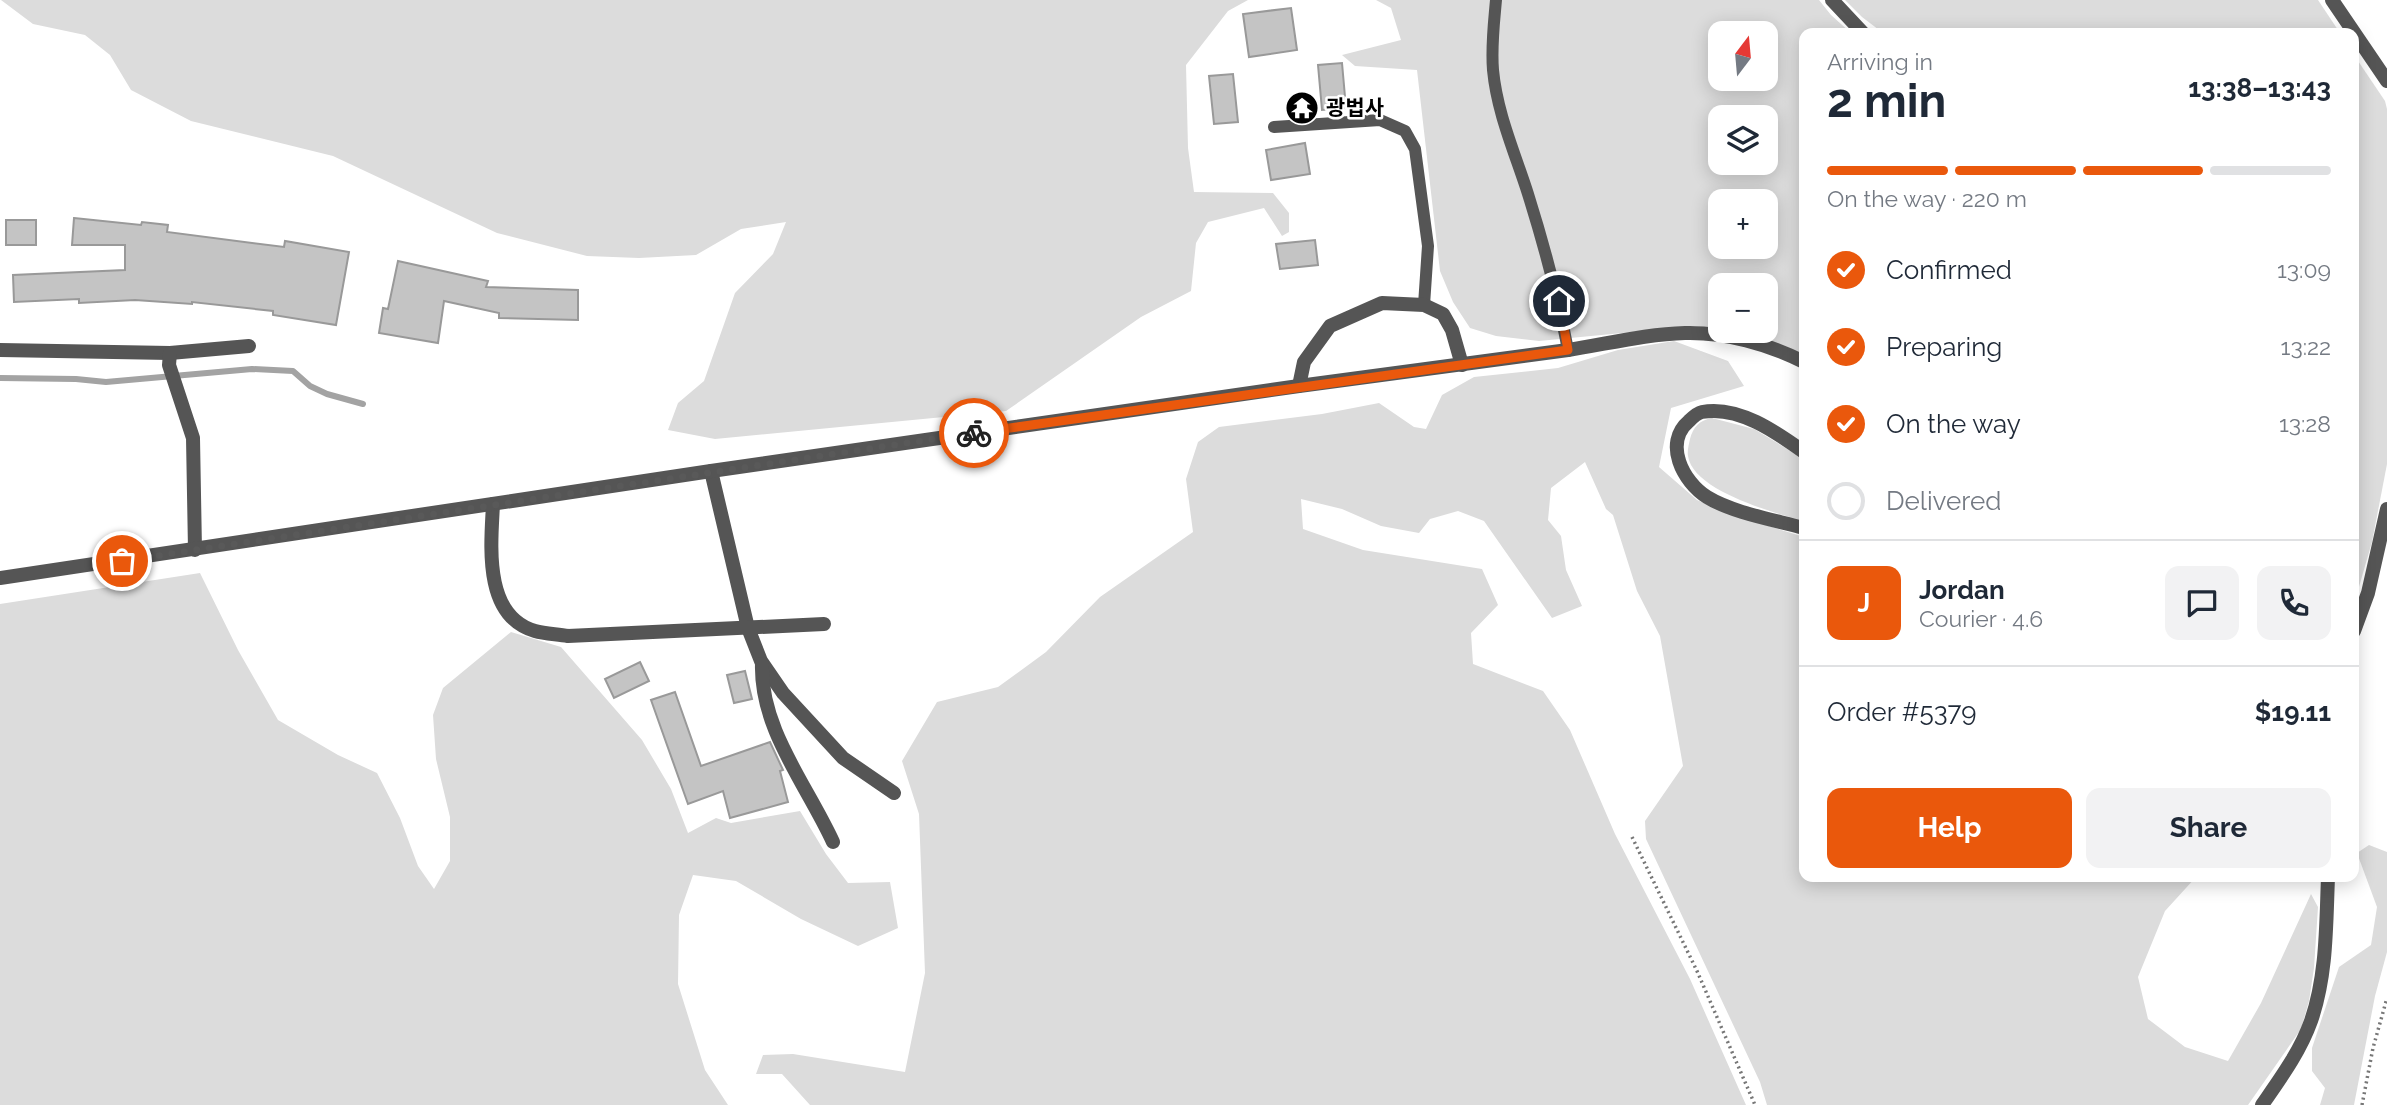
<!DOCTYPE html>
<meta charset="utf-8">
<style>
:root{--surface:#fff;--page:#f2f2f3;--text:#1f2937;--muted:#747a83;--line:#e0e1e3;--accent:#ea580c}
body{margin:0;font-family:Raleway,"Noto Sans KR",sans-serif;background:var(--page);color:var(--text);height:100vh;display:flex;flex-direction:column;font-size:26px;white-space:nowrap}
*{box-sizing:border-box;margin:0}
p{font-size:23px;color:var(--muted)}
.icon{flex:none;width:38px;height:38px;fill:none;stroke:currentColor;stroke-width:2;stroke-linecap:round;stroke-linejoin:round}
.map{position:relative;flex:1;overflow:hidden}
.sheet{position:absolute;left:1799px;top:28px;width:560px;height:854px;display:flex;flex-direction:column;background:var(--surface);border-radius:14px;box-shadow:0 4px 18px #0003}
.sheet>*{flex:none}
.needle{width:46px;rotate:16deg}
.controls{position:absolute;left:1708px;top:21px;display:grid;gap:14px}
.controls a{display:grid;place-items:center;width:70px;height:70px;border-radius:14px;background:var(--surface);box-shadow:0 4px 18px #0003;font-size:35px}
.pin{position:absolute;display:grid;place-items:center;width:60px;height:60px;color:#fff;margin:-30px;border:4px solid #fff;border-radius:50%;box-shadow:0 2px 7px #0007}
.courier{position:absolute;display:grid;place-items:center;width:70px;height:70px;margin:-35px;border:5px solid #ea580c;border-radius:50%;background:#fff;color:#222;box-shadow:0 2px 9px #0007}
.summary em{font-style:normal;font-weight:700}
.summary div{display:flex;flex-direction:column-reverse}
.summary{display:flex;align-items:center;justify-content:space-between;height:119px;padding:0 28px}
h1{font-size:46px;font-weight:700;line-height:52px}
.bar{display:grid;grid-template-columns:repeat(4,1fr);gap:10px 7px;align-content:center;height:84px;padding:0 28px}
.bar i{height:9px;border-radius:5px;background:var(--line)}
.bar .active{background:var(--accent)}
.bar p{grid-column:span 4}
.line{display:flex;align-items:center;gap:18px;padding:0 28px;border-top:2px solid var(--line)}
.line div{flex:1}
.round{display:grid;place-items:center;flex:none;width:74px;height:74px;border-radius:14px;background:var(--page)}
ol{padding:0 28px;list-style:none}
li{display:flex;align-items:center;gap:21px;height:77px}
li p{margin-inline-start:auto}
li .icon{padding:7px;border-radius:50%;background:var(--accent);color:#fff;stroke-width:4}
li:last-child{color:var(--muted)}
li i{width:38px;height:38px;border:4px solid var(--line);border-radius:50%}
.primary-button{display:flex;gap:14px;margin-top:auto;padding:14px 28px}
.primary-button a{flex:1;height:80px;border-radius:14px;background:var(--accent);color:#fff;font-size:28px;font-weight:700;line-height:80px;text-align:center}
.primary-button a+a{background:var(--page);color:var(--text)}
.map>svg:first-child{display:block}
.green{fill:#dcdcdc;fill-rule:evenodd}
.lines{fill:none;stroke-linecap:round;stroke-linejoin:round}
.stream{stroke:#a3a3a3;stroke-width:6}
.building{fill:#c4c4c4;stroke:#999;stroke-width:2}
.path{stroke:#777;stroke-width:3.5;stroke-dasharray:2 3.5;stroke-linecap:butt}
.service{stroke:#555;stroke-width:12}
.minor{stroke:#555;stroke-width:14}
.tertiary{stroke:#555;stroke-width:14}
.done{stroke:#595959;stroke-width:7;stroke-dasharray:0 12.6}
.route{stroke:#ea580c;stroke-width:9}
.labels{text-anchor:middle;stroke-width:5;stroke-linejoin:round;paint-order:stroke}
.poi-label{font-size:21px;font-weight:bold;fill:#000;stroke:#fff;text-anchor:start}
</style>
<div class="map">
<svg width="2387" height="1105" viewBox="0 0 2387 1105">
<rect width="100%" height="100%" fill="#fff"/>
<g class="green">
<path d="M1,0H1248L1228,11L1186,65L1188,148L1194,192L1273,193L1289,213V232L1282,236L1264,208L1208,222L1196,243L1191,291L1141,317L1006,411L715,439L668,430L678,403L704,381L735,293L773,254L786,222L741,229L696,255L639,258L587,256L497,233L333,156L191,121L131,90L110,55L85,35L33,24Z"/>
<path d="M1376,0H1819L1831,15L1851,33H1804V355L1725,331H1766V285H1720V330L1695,326L1539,341L1496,336L1470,328L1453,302L1440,271L1417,70L1355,66L1342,55L1401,40L1391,8ZM1720,33H1766V79H1720ZM1720,117H1766V163H1720ZM1720,201H1766V247H1720Z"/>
<path d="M1845,0H2318L2340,33H1883L1862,17Z"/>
<path d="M2354,55L2385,101L2387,109V464L2372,542L2354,604Z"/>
<path d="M1674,341L1728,361L1744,386L1671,408L1659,467L1697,500L1727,513L1804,537V877H2196L2165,911L2138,977L2148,1019L2185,1047L2228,1061L2261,1003L2311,894L2318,907L2314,968L2309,1001L2301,1029L2248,1105H1767L1760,1082L1646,839L1645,821L1683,766L1660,636L1637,591L1613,515L1606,509L1585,462L1551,488L1548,520L1561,536L1566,570L1582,606L1552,618L1484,521L1458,511L1430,519L1419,533L1381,526L1342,509L1301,499L1303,529L1363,550L1482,569L1498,605L1471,633L1473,664L1543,691L1570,730L1615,834L1690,979L1746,1105H810L782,1074H756L763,1055L793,1054L905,1072L925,973L919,814L902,761L937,702L998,687L1046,652L1100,597L1193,532L1186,479L1198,442L1219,427L1322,414L1379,403L1414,427L1426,429L1442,395L1474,377L1558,368L1618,350Z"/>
<path d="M1712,418L1754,429L1804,459V521C1775,513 1693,491 1688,456C1687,451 1689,444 1690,439C1693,427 1700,420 1712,418Z"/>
<path d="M200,573L238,650L278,720L338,755L377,773L400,818L418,866L434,889L450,861V817L436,759L433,715L443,688L511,632L561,647L642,740L671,789L688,833L716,818L731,823L800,811L826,854L848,883L890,882L898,928L858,946L801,919L736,881L693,875L679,915L678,984L705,1070L728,1105H0V604Z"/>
<path d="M2369,845L2387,852V952L2375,996L2354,1105H2320L2325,1088L2312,1071V1048L2339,967L2371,945L2377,907L2357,853Z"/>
</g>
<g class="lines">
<path class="stream" d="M0,378L76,379L106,382L252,369L293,371L310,386L327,394L363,404"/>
</g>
<g class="building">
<path d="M1291,8L1297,50L1249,57L1243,14Z"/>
<path d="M1342,63L1346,108L1322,110L1318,65Z"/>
<path d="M1233,74L1238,122L1214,124L1209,76Z"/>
<path d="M1305,143L1310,174L1271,180L1266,150Z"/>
<path d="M74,218L141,225L142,222L168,225L167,232L284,247L285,241L349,252L336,325L273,315V311L192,302V304L135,300L79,303V299L14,302L13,275L125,270V245H72Z"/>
<rect x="6" y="220" width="30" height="25"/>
<path d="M1315,240L1318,265L1280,269L1276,244Z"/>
<path d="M398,261L488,281L486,287L578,290V320L499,318V313L444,301L438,343L379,333L383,308L388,309Z"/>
<path d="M640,662L649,681L614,698L605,679Z"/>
<path d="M745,671L752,699L734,703L727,675Z"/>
<path d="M675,692L701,766L770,742L783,770L780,771L788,802L730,818L723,791L688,804L651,700Z"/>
</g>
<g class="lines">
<g class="path">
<path d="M1632,837L1697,971L1755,1105"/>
<path d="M2362,1105L2373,1048L2387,998"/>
</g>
<g class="service">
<path d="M1496,0C1494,23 1491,46 1493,70C1497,113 1515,153 1528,194C1544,245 1558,297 1568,350"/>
<path d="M1274,127L1380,120L1405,131L1415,149L1428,246L1424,305"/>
</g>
<g class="minor">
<path d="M1832,0L1863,33"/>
<path d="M2332,0L2387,81"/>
<path d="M0,350L170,353L249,346"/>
<path d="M1568,350C1607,344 1646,334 1685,333C1725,332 1769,344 1804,362"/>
<path d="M170,353L169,365L193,438L195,550"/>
<path d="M1299,386L1304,362L1330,326L1382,303L1424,305L1443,314L1452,330L1462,365"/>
<path d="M1804,452C1776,432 1738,405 1702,412C1697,413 1693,417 1689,421C1663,443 1683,482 1707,497C1733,513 1775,520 1804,528"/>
<path d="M711,471L748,628L761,661L783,693L843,758L894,793"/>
<path d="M493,504C491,545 483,616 535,631C545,634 557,634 568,636L824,624"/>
<path d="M2354,631L2368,593L2387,509"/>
<path d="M762,664C760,729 807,785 833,842"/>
<path d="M2262,1105C2280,1079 2300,1052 2311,1021C2327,975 2326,925 2328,877"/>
</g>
<path class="tertiary" d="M0,578L711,471L1299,386L1568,350"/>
</g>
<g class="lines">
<path class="done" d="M122,561L974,433"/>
<path class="route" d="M974,433L1568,350L1559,301"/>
</g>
<defs>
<symbol id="temple-disc" viewBox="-11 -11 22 22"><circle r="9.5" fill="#000" stroke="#fff"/><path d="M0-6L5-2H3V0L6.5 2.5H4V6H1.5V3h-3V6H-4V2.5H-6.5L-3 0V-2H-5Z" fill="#fff"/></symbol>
</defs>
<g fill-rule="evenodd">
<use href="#temple-disc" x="1283" y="89" width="38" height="38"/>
</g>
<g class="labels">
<g class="poi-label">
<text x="1326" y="115">광법사</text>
</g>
</g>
</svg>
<div class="controls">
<a><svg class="needle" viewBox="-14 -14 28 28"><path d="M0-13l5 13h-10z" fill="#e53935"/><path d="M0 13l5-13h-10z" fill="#747a83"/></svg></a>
<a><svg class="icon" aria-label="layers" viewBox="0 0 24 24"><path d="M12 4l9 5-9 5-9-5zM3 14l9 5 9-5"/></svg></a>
<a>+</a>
<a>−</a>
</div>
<div class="pin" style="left:122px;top:561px;background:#ea580c"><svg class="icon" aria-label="bag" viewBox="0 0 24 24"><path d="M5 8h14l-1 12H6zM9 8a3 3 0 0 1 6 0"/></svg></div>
<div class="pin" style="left:1559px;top:301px;background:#1f2937"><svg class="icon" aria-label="home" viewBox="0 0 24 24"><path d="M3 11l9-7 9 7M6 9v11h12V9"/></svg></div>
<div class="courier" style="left:974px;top:433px"><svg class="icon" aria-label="bike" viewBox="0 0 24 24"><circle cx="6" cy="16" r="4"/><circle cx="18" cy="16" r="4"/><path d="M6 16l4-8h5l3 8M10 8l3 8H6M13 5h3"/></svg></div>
<section class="sheet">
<div class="summary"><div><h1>2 min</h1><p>Arriving in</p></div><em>13:38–13:43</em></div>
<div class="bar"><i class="active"></i><i class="active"></i><i class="active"></i><i></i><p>On the way · 220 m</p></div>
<ol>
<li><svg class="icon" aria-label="check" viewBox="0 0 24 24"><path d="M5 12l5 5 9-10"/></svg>Confirmed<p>13:09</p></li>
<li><svg class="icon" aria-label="check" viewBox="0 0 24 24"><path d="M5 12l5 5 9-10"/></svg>Preparing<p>13:22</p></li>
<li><svg class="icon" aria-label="check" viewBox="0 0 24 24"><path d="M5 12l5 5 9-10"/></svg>On the way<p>13:28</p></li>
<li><i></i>Delivered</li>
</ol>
<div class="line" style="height:126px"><b class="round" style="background:var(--accent);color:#fff">J</b><div><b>Jordan</b><p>Courier · 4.6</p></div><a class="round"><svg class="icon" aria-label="chat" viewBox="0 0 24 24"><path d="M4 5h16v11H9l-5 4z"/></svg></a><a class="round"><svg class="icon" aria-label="phone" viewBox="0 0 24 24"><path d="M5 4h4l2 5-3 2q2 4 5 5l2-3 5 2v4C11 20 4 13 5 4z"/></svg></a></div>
<div class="line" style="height:91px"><div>Order #5379</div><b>$19.11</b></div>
<div class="primary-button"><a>Help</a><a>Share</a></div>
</section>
</div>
